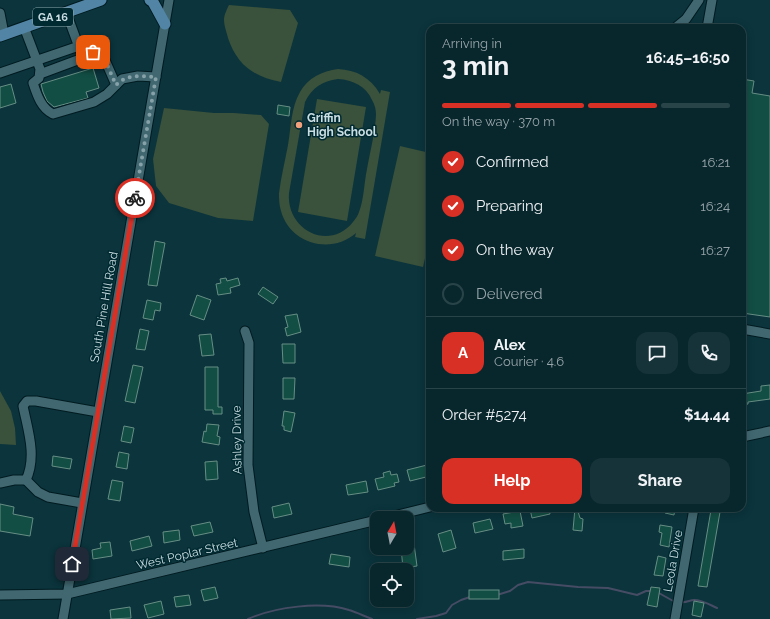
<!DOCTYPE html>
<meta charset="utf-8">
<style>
:root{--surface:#08272d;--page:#163339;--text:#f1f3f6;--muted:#98a5aa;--line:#294449;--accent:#d93025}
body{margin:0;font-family:Raleway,sans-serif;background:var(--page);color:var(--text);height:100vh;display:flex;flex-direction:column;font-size:15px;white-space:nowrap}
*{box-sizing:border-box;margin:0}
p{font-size:13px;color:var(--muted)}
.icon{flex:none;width:22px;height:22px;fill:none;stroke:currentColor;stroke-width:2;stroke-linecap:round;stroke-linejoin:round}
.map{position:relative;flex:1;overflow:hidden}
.drawer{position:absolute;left:426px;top:24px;width:320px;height:488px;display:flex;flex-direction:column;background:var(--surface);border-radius:12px;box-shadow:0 2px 10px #0003,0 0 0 1px var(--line)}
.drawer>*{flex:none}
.needle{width:26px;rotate:10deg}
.controls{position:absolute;left:370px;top:511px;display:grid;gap:8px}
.controls a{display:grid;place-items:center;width:44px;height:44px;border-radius:8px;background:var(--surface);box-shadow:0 2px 10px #0003,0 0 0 1px var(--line);font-size:20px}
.pin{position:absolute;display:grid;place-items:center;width:34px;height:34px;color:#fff;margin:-17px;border-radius:8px;box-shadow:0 2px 6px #0006}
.courier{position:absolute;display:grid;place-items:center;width:40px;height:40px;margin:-20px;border:3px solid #d93025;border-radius:50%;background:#fff;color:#222;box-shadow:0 1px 5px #0007}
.summary em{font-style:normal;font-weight:700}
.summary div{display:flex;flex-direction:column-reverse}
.summary{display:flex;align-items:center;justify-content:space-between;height:68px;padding:0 16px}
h1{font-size:26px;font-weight:700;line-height:30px}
.bar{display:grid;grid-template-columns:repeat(4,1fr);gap:6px 4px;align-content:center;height:48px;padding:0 16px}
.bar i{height:5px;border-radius:3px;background:var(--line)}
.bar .on{background:var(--accent)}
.bar p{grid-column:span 4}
.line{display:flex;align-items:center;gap:10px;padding:0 16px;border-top:1px solid var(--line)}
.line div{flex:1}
.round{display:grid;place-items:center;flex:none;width:42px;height:42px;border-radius:12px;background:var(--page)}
ol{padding:0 16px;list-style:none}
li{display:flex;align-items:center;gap:12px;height:44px}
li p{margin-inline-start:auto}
li .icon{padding:4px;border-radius:50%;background:var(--accent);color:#fff;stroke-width:4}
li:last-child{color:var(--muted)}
li i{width:22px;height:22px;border:2px solid var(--line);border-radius:50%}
.action{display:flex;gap:8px;margin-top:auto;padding:8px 16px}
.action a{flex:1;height:46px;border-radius:12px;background:var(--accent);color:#fff;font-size:16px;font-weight:700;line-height:46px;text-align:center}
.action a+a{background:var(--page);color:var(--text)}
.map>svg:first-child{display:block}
.green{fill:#3a513b;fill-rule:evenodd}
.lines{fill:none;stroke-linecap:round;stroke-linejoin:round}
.stream{stroke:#464c64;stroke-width:2}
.building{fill:#124e44;stroke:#678e85}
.minor-casing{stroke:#001b20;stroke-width:11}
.major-casing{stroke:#001b20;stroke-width:13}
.minor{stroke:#416871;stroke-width:9}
.major{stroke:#5284a5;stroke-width:11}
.done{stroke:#86a2a8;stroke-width:4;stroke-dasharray:0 7.2}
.route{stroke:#d93025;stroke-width:5}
.poi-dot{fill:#f1a17c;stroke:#002a31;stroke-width:1.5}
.labels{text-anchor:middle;stroke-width:3;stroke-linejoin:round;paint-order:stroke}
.shield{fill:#002a31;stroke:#8da7ad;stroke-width:1}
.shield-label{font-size:11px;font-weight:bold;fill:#c9dde2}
.poi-label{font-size:12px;font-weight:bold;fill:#c9dde2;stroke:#002a31;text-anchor:start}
.street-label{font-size:12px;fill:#c9dde2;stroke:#002a31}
</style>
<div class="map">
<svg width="770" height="619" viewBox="0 0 770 619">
<rect width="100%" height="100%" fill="#0b343c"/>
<g class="green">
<path d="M229,5L290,10L298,23L281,82C254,77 237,65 228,38C227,33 224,26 224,20C224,15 227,9 229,5Z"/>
<path d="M338,69C356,70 370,77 380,94L381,90L390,92L365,239L355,237L356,233C331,255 290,244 281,211C279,205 279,199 279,193C281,177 285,161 288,145C291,128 291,107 300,92C308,78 322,71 338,69ZM338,79C353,80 366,86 372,100C375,105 376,110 376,115C375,133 370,152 367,169C364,183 364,199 359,212C358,216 355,219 353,222C329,252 286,230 289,193L305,102C312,88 322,81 338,79Z"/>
<path d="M317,99L366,107L347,221L298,212Z"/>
<path d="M164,108L214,113H234L261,115L269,124L253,221L218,218L169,203L156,186L153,159Z"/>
<path d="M400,146L430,153V236L423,267L375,256Z"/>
<path d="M0,391L11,411L15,428L16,445L0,444Z"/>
</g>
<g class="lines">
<g class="stream">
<path d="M657,592L675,602"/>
<path d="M497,595L510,591L518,585L528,582L578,587L608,588L637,595L646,591H651"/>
<path d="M681,602C686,603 690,600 694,600C703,600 710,605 717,608"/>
<path d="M248,619C275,607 320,601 349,610C356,612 364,616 372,619"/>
<path d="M417,619L436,616L446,613L452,605L461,600L470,597"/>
</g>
</g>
<g class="building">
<path d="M93,68L99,88L86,92L88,98L54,107L47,101L43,92L41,84Z"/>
<path d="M742,79L754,81L752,93L770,96V317L742,313Z"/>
<path d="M11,84L16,103L0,108V87Z"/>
<path d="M278,105L290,107L289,116L277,114Z"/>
<path d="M155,241L165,243L157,286L148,285Z"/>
<path d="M226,278L227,281L238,278L240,285L230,288L231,293L218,295L216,284L221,283L220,279Z"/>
<path d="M263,287L278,297L273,304L258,294Z"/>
<path d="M197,295L211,300L204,320L190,315Z"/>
<path d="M147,300L161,303L160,311L155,310L153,320L143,318Z"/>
<path d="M297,314L301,332L287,336L285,328L288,327L285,316Z"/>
<path d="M140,329L149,331L145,350L136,349Z"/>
<path d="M211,334L214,355L202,356L199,335Z"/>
<path d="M282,344H295V363H283Z"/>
<path d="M133,365L143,367L135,403L125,401Z"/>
<path d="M205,367H218V407H222V414H213V410H205Z"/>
<path d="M283,378H295L294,399H283Z"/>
<path d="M770,385V399L748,402V404L742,405V394L761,391V386Z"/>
<path d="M284,411L295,413L291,432L284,430V426H282Z"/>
<path d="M207,424L219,425L217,436L220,437L219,445L202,442L204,431L206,432Z"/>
<path d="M124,426L134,428L131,443L121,441Z"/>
<path d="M119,452L129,454L127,469L116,467Z"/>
<path d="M53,456L72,459L70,469L52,466Z"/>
<path d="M217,461L218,479L206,480L205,462Z"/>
<path d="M427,465L430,476L410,481L407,470Z"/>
<path d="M390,471L391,475L397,474L399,482L394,483L395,486L378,490L375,479L384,477L383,473Z"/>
<path d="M112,480L123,482L120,501L108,499Z"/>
<path d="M366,481L368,492L348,495L346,485Z"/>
<path d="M289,503L292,514L274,518L272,507Z"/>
<path d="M0,504L14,507L13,514L33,518L30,536L0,531Z"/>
<path d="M537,508H549L550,514L532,518L530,509Z"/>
<path d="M575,508H577L580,518L583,519L582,531L573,530Z"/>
<path d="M666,508H675L674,515L665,513Z"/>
<path d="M711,510L720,512L707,587L698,586Z"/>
<path d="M520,511L523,526L511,528V523L505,524L503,514Z"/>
<path d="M490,519L493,529L475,533L473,523Z"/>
<path d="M210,522L213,532L194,536L191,526Z"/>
<path d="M660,525L672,527L669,547L660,545L662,533L659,532Z"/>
<path d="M179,530L180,540L164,543L163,532Z"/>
<path d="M451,530L456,548L443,552L438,534Z"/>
<path d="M149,536L152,546L132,551L130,541Z"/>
<path d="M110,542L112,556L93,559L92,550L101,548L100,543Z"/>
<path d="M414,544L417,566L403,568L401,548H407V545Z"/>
<path d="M524,549V558L503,560V551Z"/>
<path d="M331,554L350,557L349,567L329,564Z"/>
<path d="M658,556L666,558L663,576L654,575Z"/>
<path d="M215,587L218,598L204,601L201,590Z"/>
<path d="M651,587L660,588L657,607L647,605Z"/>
<rect x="469" y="590" width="30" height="9"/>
<path d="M189,595L191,605L176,607L174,597Z"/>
<path d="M161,601L164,614L148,618L144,605Z"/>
<path d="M694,601L704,603L701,617L692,615Z"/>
<path d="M130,607L131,618L111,619L110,610Z"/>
</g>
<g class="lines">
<defs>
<g id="minor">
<path d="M0,13L4,34"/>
<path d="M24,27L40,69L39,78L33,83C37,95 41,108 53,114L94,102L107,94L122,79L138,76L156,77"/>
<path d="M675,28L686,19L699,0"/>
<path d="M707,28L712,0"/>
<path d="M0,73L79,46L93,52L105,60L116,85"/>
<path d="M40,74L83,58L66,12"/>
<path d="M742,329L770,334"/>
<path d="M245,331L249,343L248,465L254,512L263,548"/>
<path d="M742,437L770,431"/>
<path d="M26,480L38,492L48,497L82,503"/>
<path d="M0,483L14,480H26C37,456 28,431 23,406L27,401H36L98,412"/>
<path d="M386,518L430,507"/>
<path d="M0,595L67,594L377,520"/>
<path d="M63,619L169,0"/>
<path d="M675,619L694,508"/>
</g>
<g id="major">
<path d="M150,0L153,2L165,24"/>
<path d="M0,36L101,0"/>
</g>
</defs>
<use href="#minor" class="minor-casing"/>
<use href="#major" class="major-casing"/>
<use href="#minor" class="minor"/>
<use href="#major" class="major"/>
</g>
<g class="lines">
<path class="done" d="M93,52L105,60L116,85C127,74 141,76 156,77L135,198"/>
<path class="route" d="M72,564L135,198"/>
</g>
<circle class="poi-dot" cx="299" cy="125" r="4"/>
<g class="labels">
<rect class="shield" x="33" y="8" width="40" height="18" rx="3"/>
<g class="shield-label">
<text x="53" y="21">GA 16</text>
</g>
<g class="poi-label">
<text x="307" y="122">Griffin<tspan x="307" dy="14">High School</tspan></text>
</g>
<g class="street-label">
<text transform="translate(104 307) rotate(-80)" y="4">South Pine Hill Road</text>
<text transform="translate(237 440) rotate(-91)" y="4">Ashley Drive</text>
<text transform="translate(187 554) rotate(-13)" y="4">West Poplar Street</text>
<text transform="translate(673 561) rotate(-80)" y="4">Leola Drive</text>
</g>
</g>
</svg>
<div class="controls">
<a><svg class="needle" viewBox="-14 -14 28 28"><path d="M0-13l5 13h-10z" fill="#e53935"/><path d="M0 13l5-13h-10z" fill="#98a5aa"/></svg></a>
<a><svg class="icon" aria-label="locate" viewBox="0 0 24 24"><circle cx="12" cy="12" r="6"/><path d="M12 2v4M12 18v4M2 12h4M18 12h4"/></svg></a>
</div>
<div class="pin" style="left:93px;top:52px;background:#ea580c"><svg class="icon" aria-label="bag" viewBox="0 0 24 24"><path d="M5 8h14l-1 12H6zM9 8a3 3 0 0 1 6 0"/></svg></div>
<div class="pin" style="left:72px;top:564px;background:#1f2937"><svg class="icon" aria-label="home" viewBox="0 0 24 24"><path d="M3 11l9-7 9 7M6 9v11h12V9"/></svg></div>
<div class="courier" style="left:135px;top:198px"><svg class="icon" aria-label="bike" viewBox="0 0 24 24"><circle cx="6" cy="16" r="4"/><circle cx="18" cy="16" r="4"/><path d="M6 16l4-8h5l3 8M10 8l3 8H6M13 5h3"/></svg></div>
<section class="drawer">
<div class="summary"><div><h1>3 min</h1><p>Arriving in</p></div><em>16:45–16:50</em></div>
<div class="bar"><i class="on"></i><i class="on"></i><i class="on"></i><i></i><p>On the way · 370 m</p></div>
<ol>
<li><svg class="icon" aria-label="check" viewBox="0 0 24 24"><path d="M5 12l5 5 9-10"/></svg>Confirmed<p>16:21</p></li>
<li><svg class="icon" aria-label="check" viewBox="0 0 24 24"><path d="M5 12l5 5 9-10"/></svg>Preparing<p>16:24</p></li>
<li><svg class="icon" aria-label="check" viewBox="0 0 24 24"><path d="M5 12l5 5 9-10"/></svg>On the way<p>16:27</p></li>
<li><i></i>Delivered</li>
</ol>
<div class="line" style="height:72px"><b class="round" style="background:var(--accent);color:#fff">A</b><div><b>Alex</b><p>Courier · 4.6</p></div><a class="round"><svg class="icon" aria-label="chat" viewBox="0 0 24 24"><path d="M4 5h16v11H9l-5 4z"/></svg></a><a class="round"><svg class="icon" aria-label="phone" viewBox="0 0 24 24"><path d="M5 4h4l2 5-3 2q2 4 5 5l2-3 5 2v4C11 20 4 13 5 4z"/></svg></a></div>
<div class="line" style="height:52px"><div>Order #5274</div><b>$14.44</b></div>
<div class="action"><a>Help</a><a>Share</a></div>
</section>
</div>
